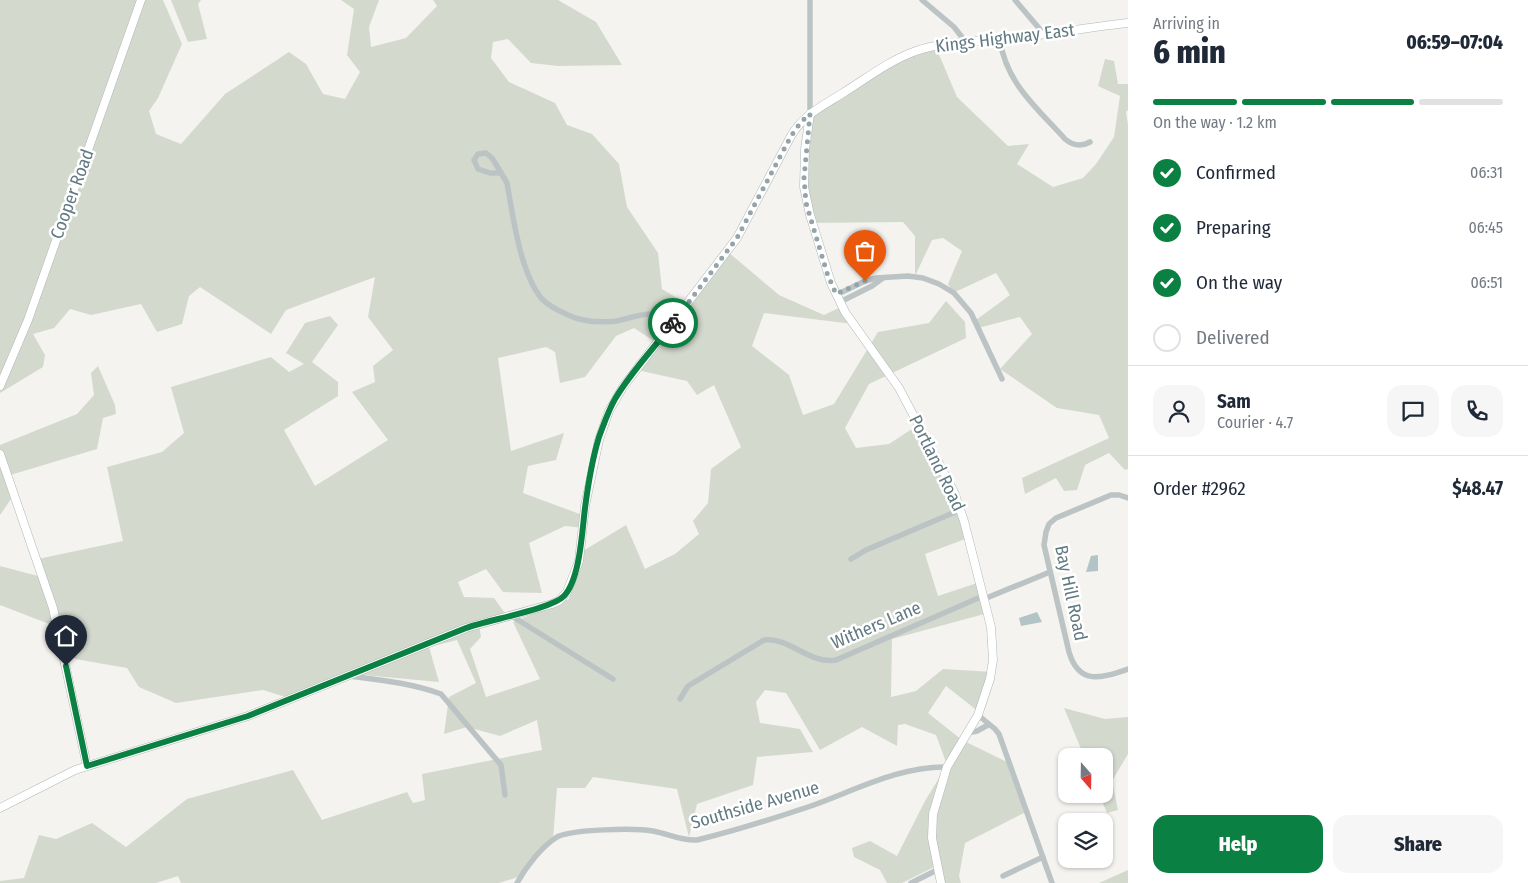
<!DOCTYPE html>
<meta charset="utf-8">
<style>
:root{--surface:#fff;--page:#f6f6f7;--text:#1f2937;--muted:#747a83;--line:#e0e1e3;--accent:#0b8043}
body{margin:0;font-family:"Fira Sans Condensed",sans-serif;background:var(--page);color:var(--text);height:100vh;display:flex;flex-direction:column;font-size:19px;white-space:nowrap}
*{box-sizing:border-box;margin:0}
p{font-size:16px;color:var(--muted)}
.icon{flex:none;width:28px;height:28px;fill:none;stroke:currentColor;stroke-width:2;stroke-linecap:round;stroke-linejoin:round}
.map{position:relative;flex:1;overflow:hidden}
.details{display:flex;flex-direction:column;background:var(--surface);width:400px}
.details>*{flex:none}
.needle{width:32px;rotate:160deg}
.fabs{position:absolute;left:1058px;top:748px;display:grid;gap:10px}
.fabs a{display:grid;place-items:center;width:55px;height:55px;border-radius:10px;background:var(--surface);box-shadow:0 1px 4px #0004;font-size:25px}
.pin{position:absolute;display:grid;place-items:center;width:42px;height:42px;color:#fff;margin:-51px -21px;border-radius:50% 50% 50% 0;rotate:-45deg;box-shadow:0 0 5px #0007}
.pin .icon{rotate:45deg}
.courier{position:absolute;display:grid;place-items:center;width:50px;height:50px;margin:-25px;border:4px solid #0b8043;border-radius:50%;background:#fff;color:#222;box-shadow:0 1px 6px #0007}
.summary em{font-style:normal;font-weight:800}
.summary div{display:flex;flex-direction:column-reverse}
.summary{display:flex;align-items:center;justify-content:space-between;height:85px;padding:0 25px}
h1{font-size:32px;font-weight:800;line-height:38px}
.bar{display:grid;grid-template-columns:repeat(4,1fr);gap:8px 5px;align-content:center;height:60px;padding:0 25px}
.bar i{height:6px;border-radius:4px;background:var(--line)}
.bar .current{background:var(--accent)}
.bar p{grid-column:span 4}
.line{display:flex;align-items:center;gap:12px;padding:0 25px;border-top:1px solid var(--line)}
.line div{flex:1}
.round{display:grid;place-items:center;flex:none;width:52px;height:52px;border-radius:15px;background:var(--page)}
ol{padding:0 25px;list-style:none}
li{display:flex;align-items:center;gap:15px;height:55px}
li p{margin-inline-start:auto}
li .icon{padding:5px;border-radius:50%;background:var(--accent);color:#fff;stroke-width:4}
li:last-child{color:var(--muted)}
li i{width:28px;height:28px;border:2px solid var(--line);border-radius:50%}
.action{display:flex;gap:10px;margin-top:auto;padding:10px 25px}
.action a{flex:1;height:58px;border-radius:15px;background:var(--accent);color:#fff;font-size:20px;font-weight:800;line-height:58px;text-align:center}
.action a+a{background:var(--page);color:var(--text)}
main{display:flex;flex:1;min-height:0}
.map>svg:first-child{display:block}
.green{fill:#d4d9ce;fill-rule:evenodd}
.water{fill:#b2c4c5}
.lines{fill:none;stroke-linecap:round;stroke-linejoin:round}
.secondary-casing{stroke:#afb7b9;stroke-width:9}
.street{stroke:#bcc3c5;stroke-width:5.5}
.secondary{stroke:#fff;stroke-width:8}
.done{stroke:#95a4a8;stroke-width:5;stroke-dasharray:0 9}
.route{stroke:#0b8043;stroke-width:6}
.labels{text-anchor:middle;stroke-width:5;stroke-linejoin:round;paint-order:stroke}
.street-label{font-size:18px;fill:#627a82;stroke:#fff}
</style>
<main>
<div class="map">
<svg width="1128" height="883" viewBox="0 0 1128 883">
<rect width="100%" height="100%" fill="#f4f3ef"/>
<g class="green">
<path d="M0,0H163L182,44L158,98L149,111L156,134L181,144L225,94L289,52L306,64L323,94L345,99L360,72L347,55L354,9L341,0H379L369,27L371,47L406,38L437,6L433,0H558L596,22L622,65L558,66L531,63L508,39L493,42L491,58L509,82L555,103L567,125L592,134L619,164L627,207L658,253L662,289L687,304L728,252L779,295L824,315L841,307L853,324L764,313L752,346L789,375L803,415L834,404L878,332L929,323L946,301L965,322L966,338L869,384L845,428L856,448L889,444L918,425L960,503L968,538L925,554L938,596L980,582L988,613L892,639L891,697L916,691L943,669L993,672L979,712L946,686L928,713L962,740L1009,763L1026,812L965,843L959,876L961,883H941L936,866L902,883H887L880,870L854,857L852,848L870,841L897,856L925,801L947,765L936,735L905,724L898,725L897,746L862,727L820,750L786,693L765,690L756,702L760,723L800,729L813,752L757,757L753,785L697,804L689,837L677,789L593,777L585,788H557L553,839L521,876L499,883H181L178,876L156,883H0V881L24,878L39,835L56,839L92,823L126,847L187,799L293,770L322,820L407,792L413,803L425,800L422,774L542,750L537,720L500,736L467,727L444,734L449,697L476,683L457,640L429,647L439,682L353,674L292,699L263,690L176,703L139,687L127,668L75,659L57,627L0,605V566L42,577L38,559L123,541L107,467L162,452L184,433L171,387L271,357L289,372L304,364L286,353L305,323L330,316L338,325L312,362L338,382V396L284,430L315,486L388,440L352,392L375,382L373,366L393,350L368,317L375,277L286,310L271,334L200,287L189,296L182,324L157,332L141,304L91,315L70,309L54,328L33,334L45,355L43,367L0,393ZM634,328L657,343L637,370L687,381L697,395L714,385L741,447L711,469L708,503L693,521L699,534L675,554L645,569L626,525L578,554L569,599L513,622L540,679L486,697L470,649L481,637L479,625L507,616L494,598L464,597L458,582L486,569L503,592L542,593L529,543L565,526L583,528L585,516L523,493L528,466L556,460L564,433L511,451L498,358L546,347L555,352L560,383L585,377L616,336Z"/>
<path d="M171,0H201L198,4L207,39L188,42Z"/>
<path d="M935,45L957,97L1008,146L1029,144L1017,164L1053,187L1083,178L1096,164L1114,137L1120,96L1098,86L1105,59L1114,61L1118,84H1128V110L1126,112L1128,125V469L1125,470L1109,453L1085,465L1077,490L1064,491L1056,478L1025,494L1022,478L1109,438L1099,415L1057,408L1000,369L1032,334L1020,317L978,328L976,320L1010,295L996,273L953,293L948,284L962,251L943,238L932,240L915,276V236L903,222L810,223L802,181L811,115L897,59Z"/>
<path d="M98,366L115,405L116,414L103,418L97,449L7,476L13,496L0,515V445L77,414L94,395L91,373Z"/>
<path d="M1064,708L1105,719L1128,717V754L1112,781L1118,810L1107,813L1099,794H1104V756H1084Z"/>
<path d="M1128,870V883H1099Z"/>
</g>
<g class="water">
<path d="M1098,555V571L1086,572L1091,556Z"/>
<path d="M1037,612L1042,622L1021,626L1019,618Z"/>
</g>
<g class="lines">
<defs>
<g id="secondary">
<path d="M810,114L805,149L804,187L810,215L831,283L845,312L899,388L954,492L964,521L991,627L993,660L990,679L978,715L947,767L933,814L932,838L941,883"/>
<path d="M0,386L28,320L141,0"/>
<path d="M0,454L53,608L87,766"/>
<path d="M0,808L75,770L248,716L466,628L552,604L559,601L567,592L579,561L585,506L599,440L609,411L623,387L737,238L791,136C803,115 824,105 843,93C867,78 890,60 916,51C948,40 981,42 1014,38C1052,34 1090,27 1128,23"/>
</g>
</defs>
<use href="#secondary" class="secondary-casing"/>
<g class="street">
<path d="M922,0L954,27L965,41"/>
<path d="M1015,0L1044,34"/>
<path d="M1000,40C1006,83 1037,108 1065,139C1072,145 1081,147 1090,142"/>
<path d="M810,114V0"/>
<path d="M501,173H490L478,169L474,160L478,154L486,153L492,158L500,171L507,183C513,216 520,273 542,299C549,306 559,311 568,315C583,322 599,323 616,321C641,316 649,308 674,321"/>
<path d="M836,295L865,281L876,278L908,276L923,278L939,284L954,293L971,313L1002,379"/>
<path d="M840,302L872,286L883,278"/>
<path d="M1128,498L1119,495H1111L1056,518L1049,524L1046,532L1044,545L1069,652C1079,686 1102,678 1128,669"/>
<path d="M851,559L866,550L960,510"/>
<path d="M984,599L1050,572"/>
<path d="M510,615L613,679"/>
<path d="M349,676C380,680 411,683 441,694L501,765L505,795"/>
<path d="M680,699L688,686L764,640C790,637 810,665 836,660L983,596"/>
<path d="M978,715L995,729L999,734L1052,883"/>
<path d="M967,733L977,731L988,725"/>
<path d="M1003,876L1043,857"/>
<path d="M517,883C526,867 541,847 557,837C572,829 635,828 653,831C669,834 680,841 697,840C734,831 772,819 808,807C852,792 898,766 947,767"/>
<path d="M911,883L937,870"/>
</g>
<use href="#secondary" class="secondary"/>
</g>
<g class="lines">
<path class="done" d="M673,323L737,238L791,136L801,122L810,114L804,178L806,203L827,273L836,294L865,281"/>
<path class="route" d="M66,666L87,766L248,716L466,628C487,620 552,609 564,596C580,579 582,532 585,508C588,485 592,460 599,437C604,424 608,411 615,399C630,373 655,347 673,323"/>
</g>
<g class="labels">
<g class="street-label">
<text transform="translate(1005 38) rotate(-7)" y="6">Kings Highway East</text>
<text transform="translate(72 194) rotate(-70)" y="6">Cooper Road</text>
<text transform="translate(937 463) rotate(64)" y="6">Portland Road</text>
<text transform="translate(1071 593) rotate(78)" y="6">Bay Hill Road</text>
<text transform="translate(876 625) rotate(-23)" y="6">Withers Lane</text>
<text transform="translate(755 805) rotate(-16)" y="6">Southside Avenue</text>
</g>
</g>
</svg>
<div class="fabs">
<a><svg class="needle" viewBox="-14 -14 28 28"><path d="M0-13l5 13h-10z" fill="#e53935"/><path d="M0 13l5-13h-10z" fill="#747a83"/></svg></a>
<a><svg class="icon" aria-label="layers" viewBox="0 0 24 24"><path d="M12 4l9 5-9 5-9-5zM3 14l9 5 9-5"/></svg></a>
</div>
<div class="pin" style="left:865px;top:281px;background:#ea580c"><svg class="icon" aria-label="bag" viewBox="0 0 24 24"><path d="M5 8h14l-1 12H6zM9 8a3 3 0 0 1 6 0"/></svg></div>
<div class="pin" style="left:66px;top:666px;background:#1f2937"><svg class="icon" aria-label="home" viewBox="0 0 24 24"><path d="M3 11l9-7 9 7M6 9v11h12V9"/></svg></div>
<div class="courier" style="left:673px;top:323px"><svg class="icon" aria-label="bike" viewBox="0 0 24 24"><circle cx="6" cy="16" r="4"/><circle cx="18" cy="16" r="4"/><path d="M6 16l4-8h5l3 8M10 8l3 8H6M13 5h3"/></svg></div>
</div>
<section class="details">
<div class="summary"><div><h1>6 min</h1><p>Arriving in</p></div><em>06:59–07:04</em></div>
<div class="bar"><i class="current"></i><i class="current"></i><i class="current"></i><i></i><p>On the way · 1.2 km</p></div>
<ol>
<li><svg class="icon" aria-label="check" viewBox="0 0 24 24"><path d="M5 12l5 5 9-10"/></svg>Confirmed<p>06:31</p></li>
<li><svg class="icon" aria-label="check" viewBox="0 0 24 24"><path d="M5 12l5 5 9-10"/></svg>Preparing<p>06:45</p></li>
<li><svg class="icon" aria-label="check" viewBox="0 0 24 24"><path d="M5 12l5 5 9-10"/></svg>On the way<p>06:51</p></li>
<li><i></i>Delivered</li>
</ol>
<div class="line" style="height:90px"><a class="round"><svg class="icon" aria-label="person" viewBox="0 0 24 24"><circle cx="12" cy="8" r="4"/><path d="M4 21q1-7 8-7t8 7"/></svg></a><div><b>Sam</b><p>Courier · 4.7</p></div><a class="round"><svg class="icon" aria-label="chat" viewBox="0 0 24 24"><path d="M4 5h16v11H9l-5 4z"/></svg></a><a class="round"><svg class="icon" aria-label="phone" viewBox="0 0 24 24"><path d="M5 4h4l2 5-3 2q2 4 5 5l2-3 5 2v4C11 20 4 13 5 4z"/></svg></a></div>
<div class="line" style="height:65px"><div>Order #2962</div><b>$48.47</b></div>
<div class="action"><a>Help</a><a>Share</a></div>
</section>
</main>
